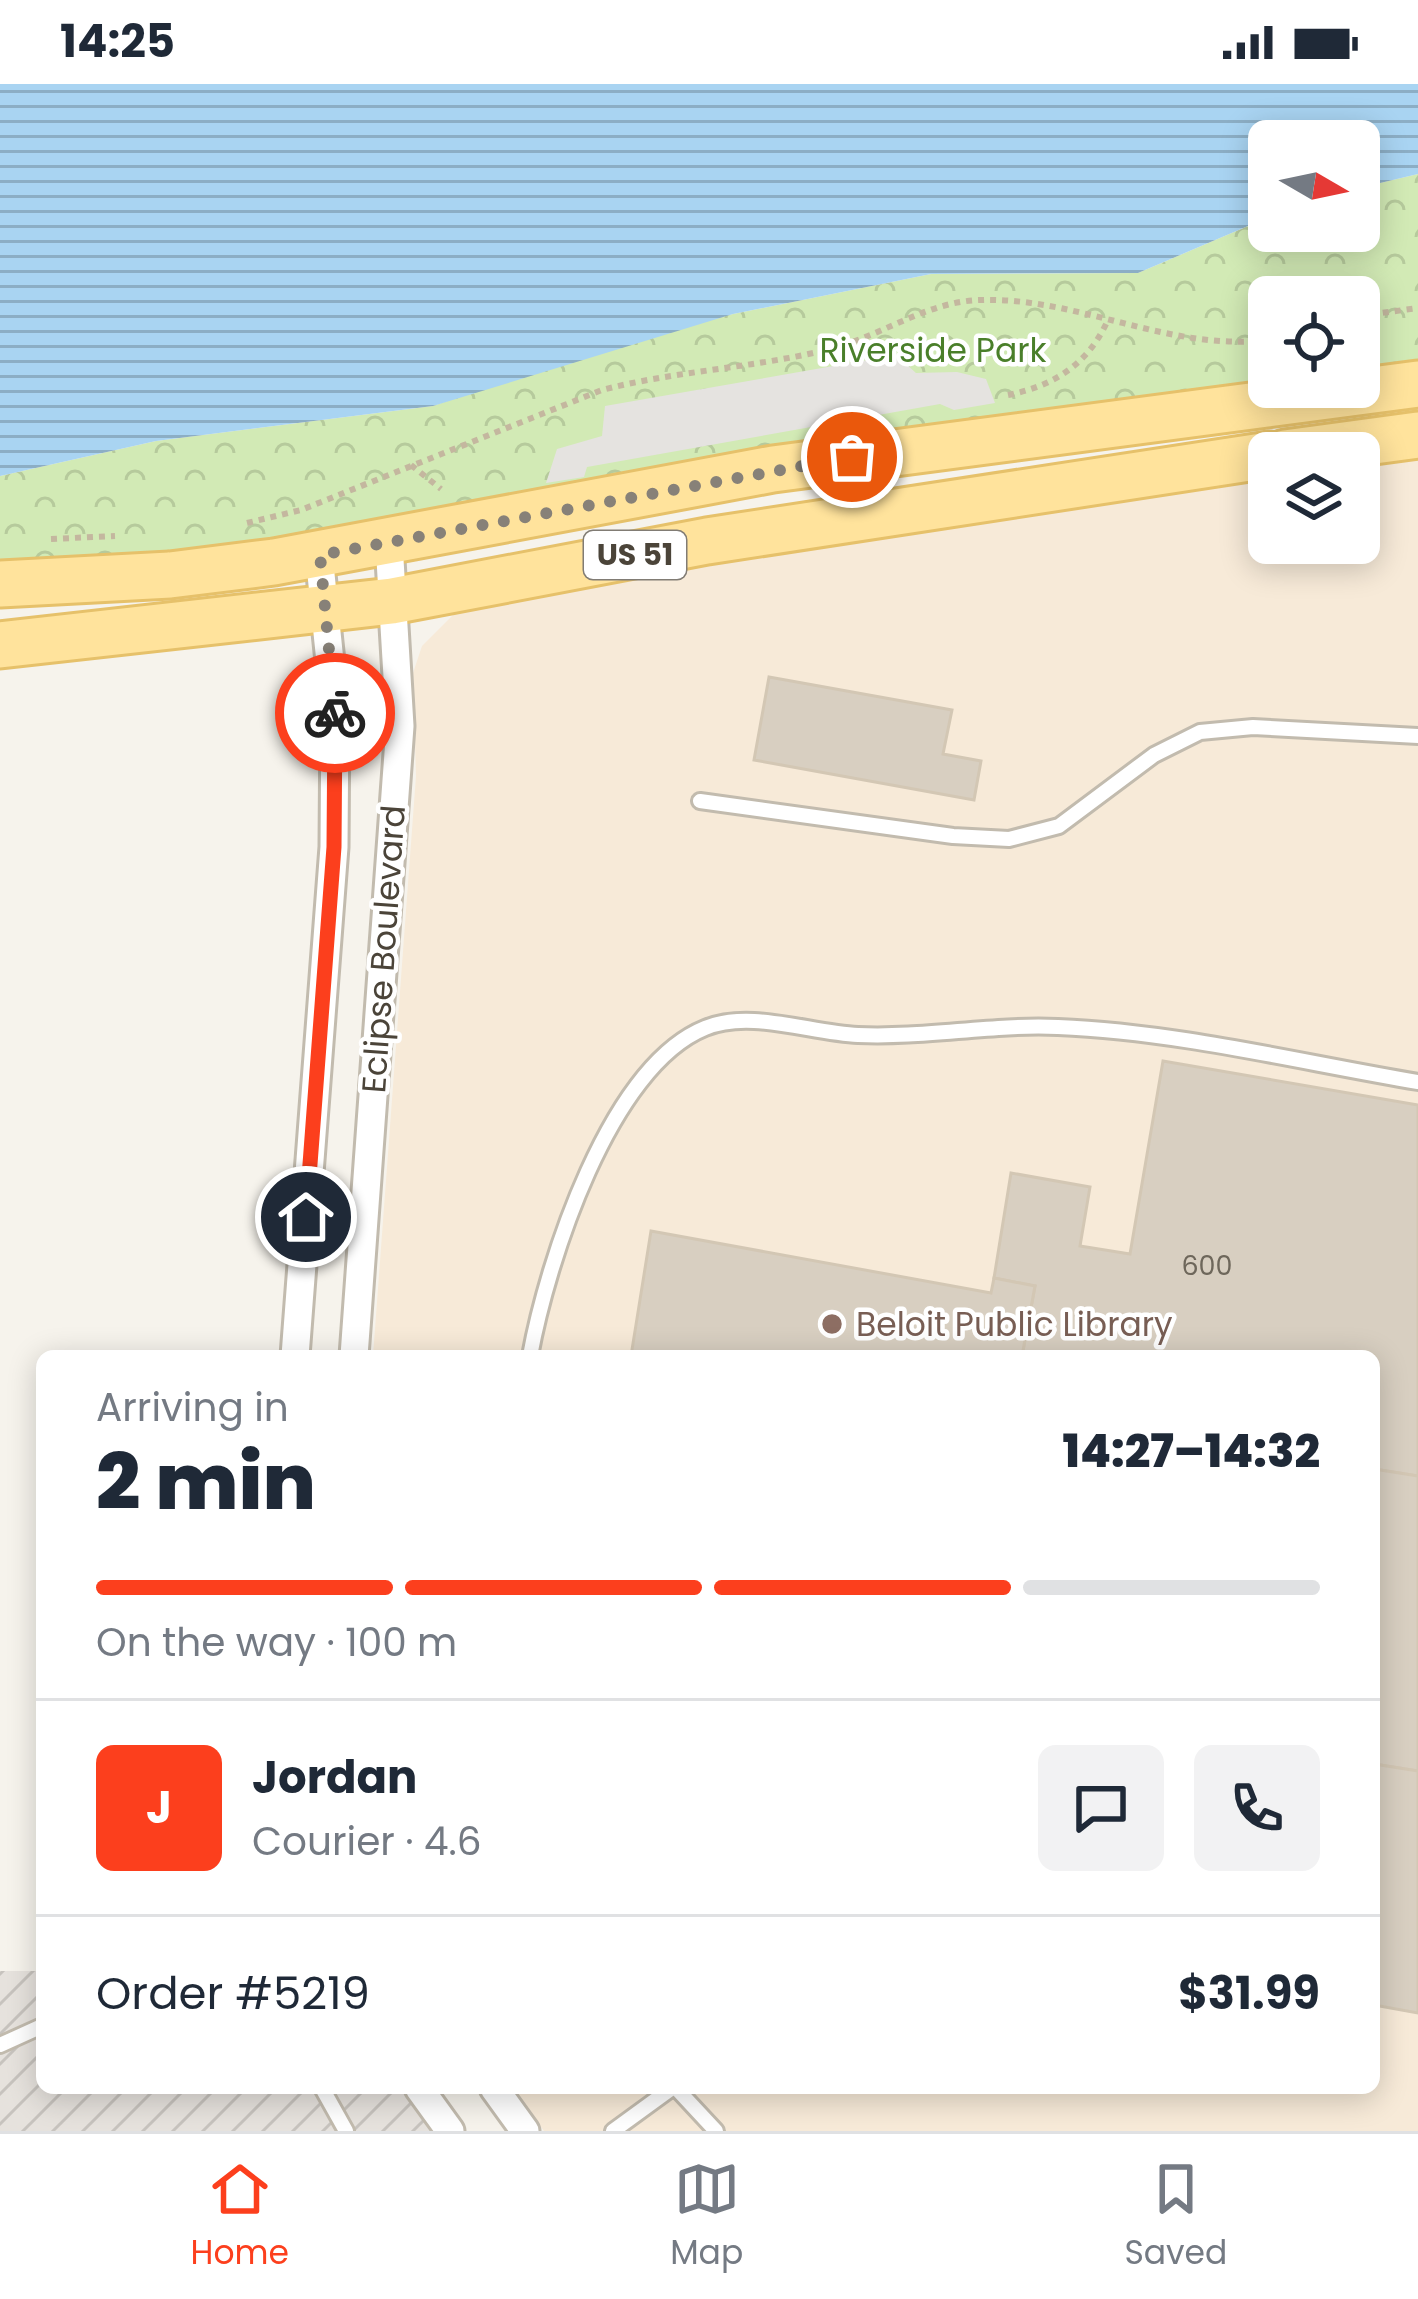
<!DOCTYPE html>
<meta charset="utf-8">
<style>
:root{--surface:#fff;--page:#f2f2f3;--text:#1f2937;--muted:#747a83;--line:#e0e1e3;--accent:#fc3f1d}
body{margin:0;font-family:Poppins,sans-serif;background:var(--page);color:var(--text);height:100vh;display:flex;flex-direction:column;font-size:45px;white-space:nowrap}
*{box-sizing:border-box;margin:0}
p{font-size:39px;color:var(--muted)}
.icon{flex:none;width:66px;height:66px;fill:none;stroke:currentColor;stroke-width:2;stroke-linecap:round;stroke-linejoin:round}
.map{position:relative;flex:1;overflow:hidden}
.side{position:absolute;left:36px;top:1266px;width:1344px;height:744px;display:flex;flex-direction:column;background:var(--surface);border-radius:18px;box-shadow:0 6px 30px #0003}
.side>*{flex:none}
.needle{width:78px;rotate:99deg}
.tools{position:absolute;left:1248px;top:36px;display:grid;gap:24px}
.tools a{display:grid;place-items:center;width:132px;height:132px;border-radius:18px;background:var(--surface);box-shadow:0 6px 30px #0003;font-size:60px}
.pin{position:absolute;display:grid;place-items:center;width:102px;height:102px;color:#fff;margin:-51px;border:6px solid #fff;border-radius:50%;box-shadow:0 3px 12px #0007}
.courier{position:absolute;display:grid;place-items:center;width:120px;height:120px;margin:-60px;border:9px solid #fc3f1d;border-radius:50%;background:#fff;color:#222;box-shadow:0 3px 15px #0007}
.overview em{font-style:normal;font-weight:800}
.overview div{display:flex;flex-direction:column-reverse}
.overview{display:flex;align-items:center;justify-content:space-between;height:204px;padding:0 60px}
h1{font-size:78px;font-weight:800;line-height:90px}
.bar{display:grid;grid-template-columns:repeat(4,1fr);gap:18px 12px;align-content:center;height:144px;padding:0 60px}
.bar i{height:15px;border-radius:9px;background:var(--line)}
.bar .current{background:var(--accent)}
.bar p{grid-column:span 4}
.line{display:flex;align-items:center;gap:30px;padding:0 60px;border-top:3px solid var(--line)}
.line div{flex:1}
.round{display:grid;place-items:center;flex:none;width:126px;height:126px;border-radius:18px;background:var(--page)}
.status{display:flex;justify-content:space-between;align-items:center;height:84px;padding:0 60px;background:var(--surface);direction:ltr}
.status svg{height:33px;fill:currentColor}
.dock{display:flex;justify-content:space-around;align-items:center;height:168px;border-top:3px solid var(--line);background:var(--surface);font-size:33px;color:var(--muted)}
.dock a{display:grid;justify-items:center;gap:6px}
.dock .current{color:var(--accent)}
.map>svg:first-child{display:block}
.commercial{fill:#f7ead8}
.industrial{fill:url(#industrial-furrows)}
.forest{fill:url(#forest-crowns)}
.parking{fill:#e5e3e0}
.water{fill:url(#water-rules)}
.building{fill:#d8cfc1;stroke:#d3c7b4;stroke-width:3}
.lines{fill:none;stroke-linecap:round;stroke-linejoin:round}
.service-casing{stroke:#c2bbae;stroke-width:20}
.minor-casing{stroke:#c2bbae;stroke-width:33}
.primary-casing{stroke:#e6c16a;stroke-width:51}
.path{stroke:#c4b79f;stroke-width:6;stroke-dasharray:6 6;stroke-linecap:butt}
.service{stroke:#fff;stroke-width:14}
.minor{stroke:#fff;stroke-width:27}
.primary{stroke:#ffe39c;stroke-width:45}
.done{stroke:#878178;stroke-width:12;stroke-dasharray:0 21.6}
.route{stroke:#fc3f1d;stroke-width:15}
.education-dot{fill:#8d6e63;stroke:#fff;stroke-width:4.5}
.labels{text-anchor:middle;stroke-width:9;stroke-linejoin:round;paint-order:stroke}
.number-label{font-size:27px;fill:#6e675b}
.shield{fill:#fff;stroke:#817c74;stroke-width:3}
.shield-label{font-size:30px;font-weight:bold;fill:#4b4439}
.park-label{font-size:33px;fill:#4a7f2a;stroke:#fff}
.street-label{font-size:33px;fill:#4b4439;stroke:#fff}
.education-label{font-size:33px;fill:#785e54;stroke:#fff;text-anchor:start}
</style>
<div class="status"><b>14:25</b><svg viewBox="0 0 49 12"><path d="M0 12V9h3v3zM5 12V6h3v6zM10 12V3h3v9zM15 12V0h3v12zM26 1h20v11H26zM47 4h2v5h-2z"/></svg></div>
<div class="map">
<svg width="1418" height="2047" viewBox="0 0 1418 2047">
<defs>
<pattern id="industrial-furrows" width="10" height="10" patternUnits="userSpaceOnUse" patternTransform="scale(3)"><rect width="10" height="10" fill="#e6e2dd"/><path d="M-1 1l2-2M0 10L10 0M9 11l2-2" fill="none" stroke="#c7c3be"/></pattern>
<pattern id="forest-crowns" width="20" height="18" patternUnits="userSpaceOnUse" patternTransform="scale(3)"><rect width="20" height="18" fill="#d2eab5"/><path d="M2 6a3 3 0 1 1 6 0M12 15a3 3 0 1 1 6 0" fill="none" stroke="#b6ca9c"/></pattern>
<pattern id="water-rules" width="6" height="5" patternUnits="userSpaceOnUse" patternTransform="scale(3)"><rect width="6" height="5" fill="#a9d4f2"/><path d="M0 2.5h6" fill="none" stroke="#8caec5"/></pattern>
</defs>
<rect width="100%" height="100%" fill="#f6f3ec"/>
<path class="commercial" d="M1418,374V2047H544L513,2004H1374V1272H373L416,692L413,589L422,562L456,528L914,444L1269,392V459H1359V381Z"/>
<path class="industrial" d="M0,1887H42V2004H401L432,2047H0Z"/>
<path class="forest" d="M1418,90V275L1359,283V213H1269V295C1049,323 831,359 613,397C410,432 206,471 0,481V392L156,357L433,322L583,268L733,230L931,190L1138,189L1269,133V147H1359V104Z"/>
<path class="parking" d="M896,271L916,289L957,288L986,295L995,319L954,326L940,320L587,383L584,393L546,399L557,365L602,352L605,322Z"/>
<path class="water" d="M0,0H1418V90L1359,104V57H1269V133L1138,189L931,190L733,230L433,322L156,357L0,392Z"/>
<g class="building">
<path d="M769,593L952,626L943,670L981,677L974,716L754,676Z"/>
<path d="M1163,977L1418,1021V1392L1374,1385V1272H1022L1035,1202L994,1194L1011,1089L1090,1103L1080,1162L1130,1170Z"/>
<path d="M651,1147L991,1209L994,1194L1035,1202L1022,1272H631Z"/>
<path d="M1374,1385L1418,1392V1687L1374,1680Z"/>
<path d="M1374,1680L1418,1687V1929L1374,1921Z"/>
</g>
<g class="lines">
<defs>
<g id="service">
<path d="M700,717L953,752L1009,755L1059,742L1154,671L1200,648L1253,643L1418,652"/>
<path d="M530,1272C547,1179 609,983 705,944C750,925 810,949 858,951C925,954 991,940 1058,943C1179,948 1299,978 1418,998"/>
<path d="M0,1961L42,1942"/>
<path d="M322,2004L346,2047"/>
<path d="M676,2004L716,2047"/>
<path d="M613,2047L672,2004"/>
</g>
<g id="minor">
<path d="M295,1272L334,763L335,626L319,471"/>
<path d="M354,1272L400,642L389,459"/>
<path d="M419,2004L450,2047"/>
<path d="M494,2004L525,2047"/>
</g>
<g id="primary">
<path d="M1285,369L1418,351"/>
<path d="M0,500L170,491L274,478L773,385L1418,300"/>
<path d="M0,561L392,517L707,457L1269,371"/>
</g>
</defs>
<use href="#service" class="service-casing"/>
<use href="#minor" class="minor-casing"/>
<use href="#primary" class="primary-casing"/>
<g class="path">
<path d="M1359,232L1418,224"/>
<path d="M1008,311C1053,302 1087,281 1107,238"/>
<path d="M411,381L441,405"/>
<path d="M247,439L301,426L602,306C675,287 752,284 826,266C879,254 926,217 981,216C1079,213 1169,268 1269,256"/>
<path d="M51,455L115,452"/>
</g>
<use href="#service" class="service"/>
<use href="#minor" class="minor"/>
<use href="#primary" class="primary"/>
</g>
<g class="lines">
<path class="done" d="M335,629L320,471L852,373"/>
<path class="route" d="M306,1133L334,763L335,629"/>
</g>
<circle class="education-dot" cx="832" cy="1240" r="12"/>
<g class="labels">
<g class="number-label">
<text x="1207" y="1191">600</text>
</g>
<rect class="shield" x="584" y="447" width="102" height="48" rx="9"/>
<g class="shield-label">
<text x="635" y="481">US 51</text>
</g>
<g class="park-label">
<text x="933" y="278">Riverside Park</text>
</g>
<g class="street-label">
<text transform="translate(383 865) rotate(-86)" y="12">Eclipse Boulevard</text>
</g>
<g class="education-label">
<text x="856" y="1252">Beloit Public Library</text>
</g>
</g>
</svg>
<div class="tools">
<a><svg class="needle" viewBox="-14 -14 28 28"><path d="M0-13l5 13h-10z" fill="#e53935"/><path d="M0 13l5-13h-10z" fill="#747a83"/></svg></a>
<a><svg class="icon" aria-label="locate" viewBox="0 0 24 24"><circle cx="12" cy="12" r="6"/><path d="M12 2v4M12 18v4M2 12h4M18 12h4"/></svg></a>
<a><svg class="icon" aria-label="layers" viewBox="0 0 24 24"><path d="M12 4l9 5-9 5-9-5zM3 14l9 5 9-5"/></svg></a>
</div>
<div class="pin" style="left:852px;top:373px;background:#ea580c"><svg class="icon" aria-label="bag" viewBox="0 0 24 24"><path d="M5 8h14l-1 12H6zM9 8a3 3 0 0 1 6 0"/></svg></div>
<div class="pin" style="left:306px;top:1133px;background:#1f2937"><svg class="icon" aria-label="home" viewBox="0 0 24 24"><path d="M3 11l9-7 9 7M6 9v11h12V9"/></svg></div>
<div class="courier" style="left:335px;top:629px"><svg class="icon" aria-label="bike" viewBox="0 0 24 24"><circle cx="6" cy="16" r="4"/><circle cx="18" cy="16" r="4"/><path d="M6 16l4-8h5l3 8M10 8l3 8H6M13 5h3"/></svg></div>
<section class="side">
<div class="overview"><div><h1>2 min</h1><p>Arriving in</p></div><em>14:27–14:32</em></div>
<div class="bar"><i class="current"></i><i class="current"></i><i class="current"></i><i></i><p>On the way · 100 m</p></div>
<div class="line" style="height:216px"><b class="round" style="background:var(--accent);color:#fff">J</b><div><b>Jordan</b><p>Courier · 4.6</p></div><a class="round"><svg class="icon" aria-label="chat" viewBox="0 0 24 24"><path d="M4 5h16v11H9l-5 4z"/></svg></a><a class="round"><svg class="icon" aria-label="phone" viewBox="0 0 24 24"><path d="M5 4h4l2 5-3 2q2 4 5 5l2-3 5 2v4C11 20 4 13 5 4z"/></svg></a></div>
<div class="line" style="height:156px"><div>Order #5219</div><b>$31.99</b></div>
</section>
</div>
<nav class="dock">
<a class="current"><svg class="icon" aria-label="home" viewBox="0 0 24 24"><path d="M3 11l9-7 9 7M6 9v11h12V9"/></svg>Home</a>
<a><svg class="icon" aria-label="map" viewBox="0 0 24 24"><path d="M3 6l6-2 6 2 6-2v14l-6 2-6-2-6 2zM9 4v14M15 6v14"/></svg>Map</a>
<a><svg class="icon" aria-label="saved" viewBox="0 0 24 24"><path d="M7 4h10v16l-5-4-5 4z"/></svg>Saved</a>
</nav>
